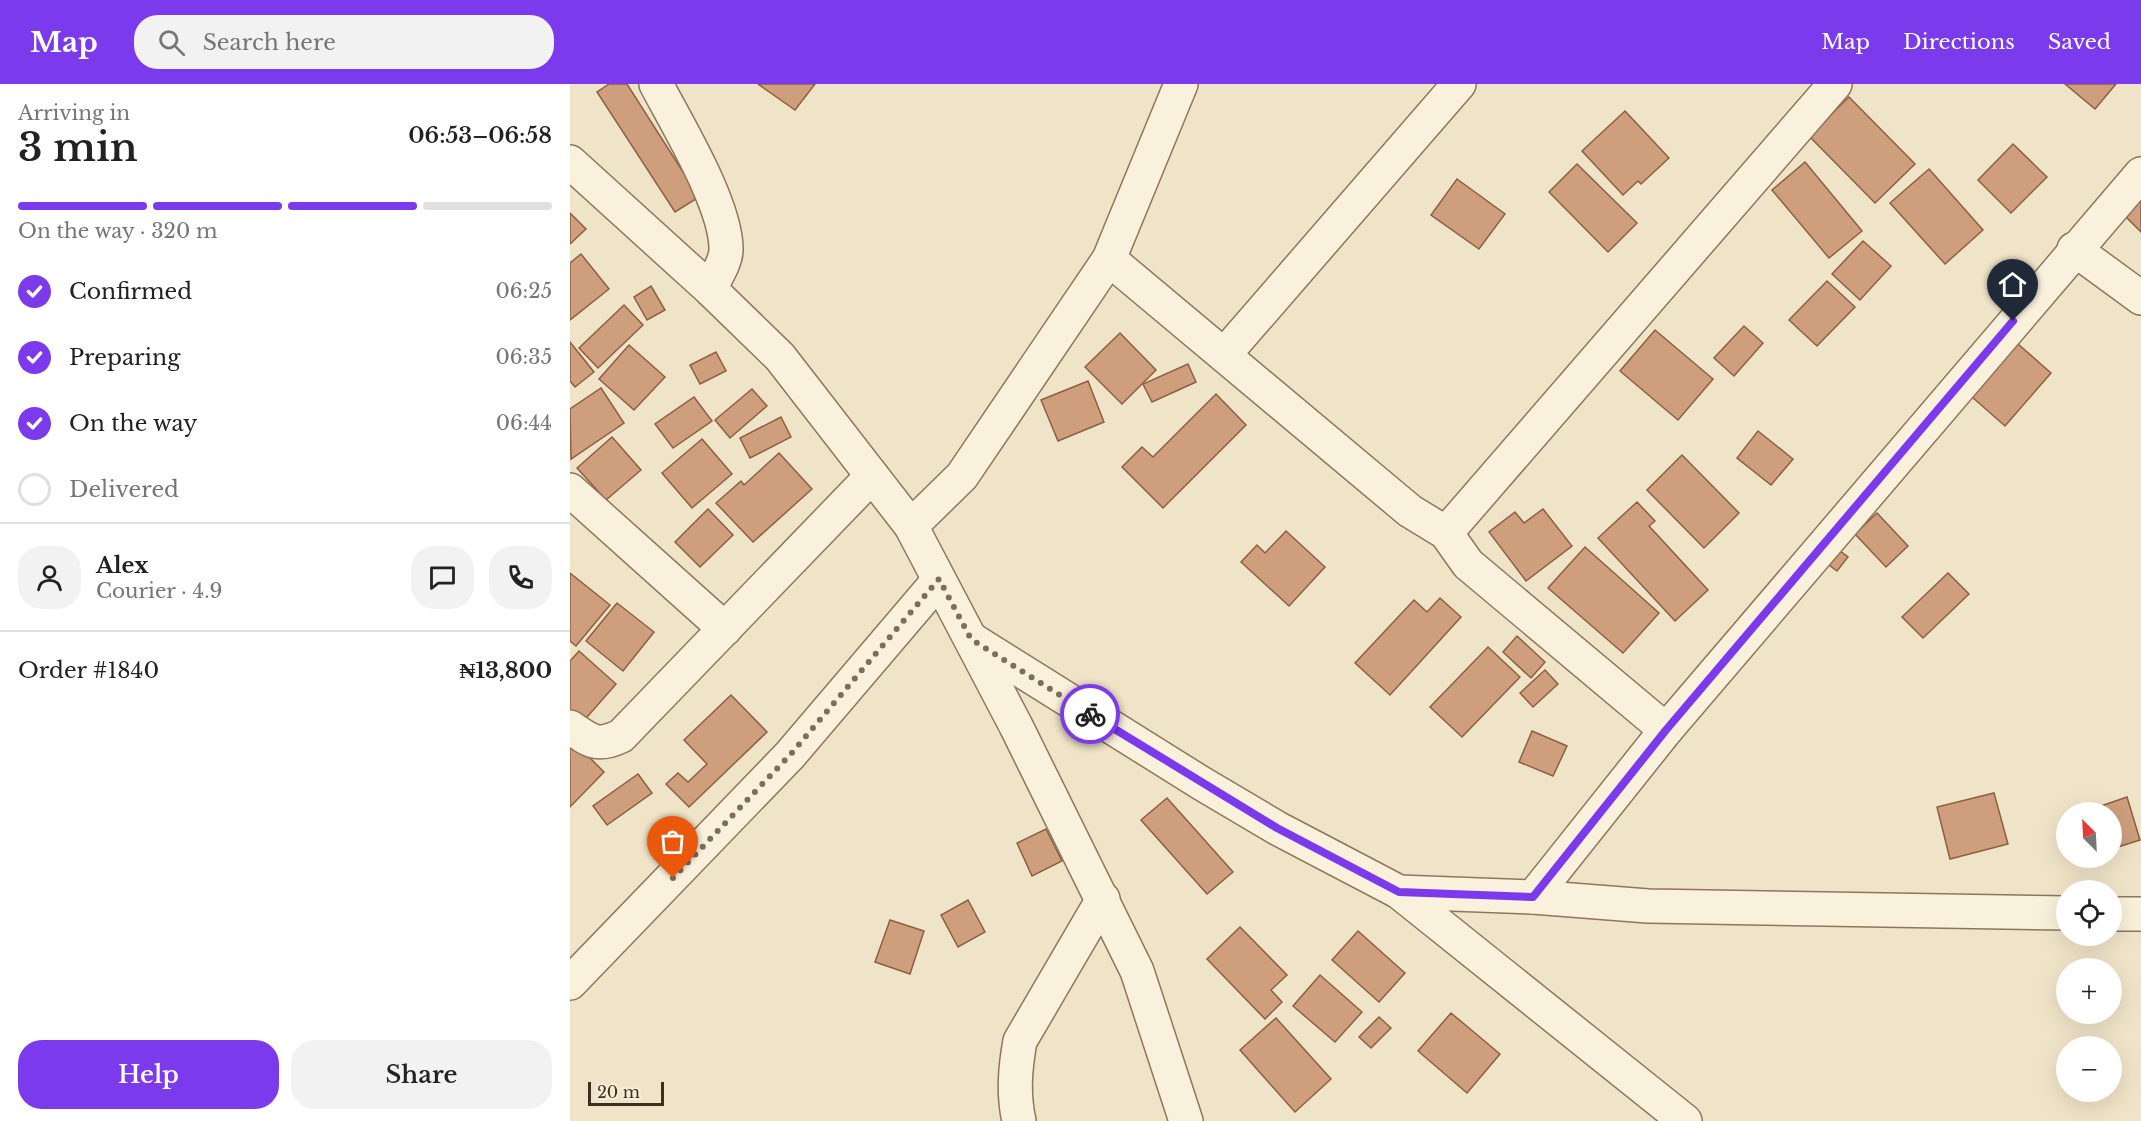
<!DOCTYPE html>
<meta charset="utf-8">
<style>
:root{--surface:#fff;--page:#f2f2f2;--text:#222;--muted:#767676;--line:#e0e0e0;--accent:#7c3aed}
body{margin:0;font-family:"Libre Baskerville",serif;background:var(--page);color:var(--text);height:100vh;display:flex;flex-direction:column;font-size:22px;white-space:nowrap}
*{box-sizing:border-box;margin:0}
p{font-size:20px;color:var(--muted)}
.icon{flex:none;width:33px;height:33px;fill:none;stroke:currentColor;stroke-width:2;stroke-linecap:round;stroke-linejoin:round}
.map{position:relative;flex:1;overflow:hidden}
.sheet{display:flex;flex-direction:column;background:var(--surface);width:570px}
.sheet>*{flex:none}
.needle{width:39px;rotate:336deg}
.controls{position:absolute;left:1486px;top:718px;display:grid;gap:12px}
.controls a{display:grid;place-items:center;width:66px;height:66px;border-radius:50%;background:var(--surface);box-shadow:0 6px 24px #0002;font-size:30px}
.scale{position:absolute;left:18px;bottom:15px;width:76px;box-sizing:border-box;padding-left:6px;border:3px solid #3d2e20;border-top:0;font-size:16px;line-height:21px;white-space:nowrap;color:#3d2e20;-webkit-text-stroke:4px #f7eed8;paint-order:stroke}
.pin{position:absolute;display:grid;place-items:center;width:51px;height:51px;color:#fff;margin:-62px -26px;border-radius:50% 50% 50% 0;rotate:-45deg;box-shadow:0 0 6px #0007}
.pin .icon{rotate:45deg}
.courier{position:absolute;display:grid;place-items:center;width:60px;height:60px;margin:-30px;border:4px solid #7c3aed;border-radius:50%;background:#fff;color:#222;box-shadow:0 2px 8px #0007}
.overview em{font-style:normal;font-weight:600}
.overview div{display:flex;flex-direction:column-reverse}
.overview{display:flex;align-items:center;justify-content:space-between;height:102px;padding:0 18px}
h1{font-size:39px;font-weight:600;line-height:45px}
.bar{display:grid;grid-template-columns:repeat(4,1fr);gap:9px 6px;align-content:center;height:72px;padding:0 18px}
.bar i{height:8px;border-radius:4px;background:var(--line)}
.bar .selected{background:var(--accent)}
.bar p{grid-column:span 4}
.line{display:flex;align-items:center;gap:15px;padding:0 18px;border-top:2px solid var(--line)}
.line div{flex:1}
.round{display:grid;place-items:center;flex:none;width:63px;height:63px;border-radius:24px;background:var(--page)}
ol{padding:0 18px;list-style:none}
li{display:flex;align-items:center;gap:18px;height:66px}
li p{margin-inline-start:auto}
li .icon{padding:6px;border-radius:50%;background:var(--accent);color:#fff;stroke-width:4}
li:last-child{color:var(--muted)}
li i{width:33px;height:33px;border:3px solid var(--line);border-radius:50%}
.action{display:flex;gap:12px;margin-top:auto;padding:12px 18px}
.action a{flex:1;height:69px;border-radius:24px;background:var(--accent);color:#fff;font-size:24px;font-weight:600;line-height:69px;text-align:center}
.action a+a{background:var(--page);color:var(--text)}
header{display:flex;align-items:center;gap:36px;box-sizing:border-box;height:84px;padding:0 30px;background:var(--accent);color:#fff}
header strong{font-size:28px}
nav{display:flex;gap:33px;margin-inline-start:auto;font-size:21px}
.search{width:420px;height:54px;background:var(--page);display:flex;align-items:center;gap:15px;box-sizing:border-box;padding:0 21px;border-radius:24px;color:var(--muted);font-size:22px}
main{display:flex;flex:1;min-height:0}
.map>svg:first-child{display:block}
.building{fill:#cf9f7d;stroke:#8d5f41;stroke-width:1.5}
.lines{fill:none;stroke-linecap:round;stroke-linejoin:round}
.minor-casing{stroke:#8d765c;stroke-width:36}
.minor{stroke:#faf1dc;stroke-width:33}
.done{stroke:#7c6e5b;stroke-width:6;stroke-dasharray:0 10.8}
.route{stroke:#7c3aed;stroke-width:8}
</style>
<header>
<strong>Map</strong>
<div class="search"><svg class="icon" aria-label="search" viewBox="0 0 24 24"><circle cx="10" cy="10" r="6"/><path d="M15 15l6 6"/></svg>Search here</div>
<nav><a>Map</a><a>Directions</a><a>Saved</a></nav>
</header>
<main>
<section class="sheet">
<div class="overview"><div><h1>3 min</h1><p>Arriving in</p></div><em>06:53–06:58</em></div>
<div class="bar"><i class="selected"></i><i class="selected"></i><i class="selected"></i><i></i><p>On the way · 320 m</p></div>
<ol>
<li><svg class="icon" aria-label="check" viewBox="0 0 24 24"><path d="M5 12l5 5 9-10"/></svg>Confirmed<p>06:25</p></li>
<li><svg class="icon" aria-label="check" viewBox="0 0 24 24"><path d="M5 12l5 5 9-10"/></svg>Preparing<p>06:35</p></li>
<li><svg class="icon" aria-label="check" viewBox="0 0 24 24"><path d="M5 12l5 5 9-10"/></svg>On the way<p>06:44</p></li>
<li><i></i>Delivered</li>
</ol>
<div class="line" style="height:108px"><a class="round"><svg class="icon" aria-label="person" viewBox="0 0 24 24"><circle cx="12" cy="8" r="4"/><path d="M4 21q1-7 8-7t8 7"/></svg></a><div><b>Alex</b><p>Courier · 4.9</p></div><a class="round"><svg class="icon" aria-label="chat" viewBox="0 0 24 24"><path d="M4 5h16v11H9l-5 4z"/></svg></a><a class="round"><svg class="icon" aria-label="phone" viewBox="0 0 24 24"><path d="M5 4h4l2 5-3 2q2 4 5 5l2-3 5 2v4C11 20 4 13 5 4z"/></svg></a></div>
<div class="line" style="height:78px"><div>Order #1840</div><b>₦13,800</b></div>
<div class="action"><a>Help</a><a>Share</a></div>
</section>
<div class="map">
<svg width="1571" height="1037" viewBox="0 0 1571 1037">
<rect width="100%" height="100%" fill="#f0e4c8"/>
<g class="building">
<path d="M39,0H57L129,113L105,128L27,8Z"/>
<path d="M188,0H245L225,26Z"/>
<path d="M1495,0H1546L1525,25Z"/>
<path d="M1279,13L1345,80L1305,119L1239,52Z"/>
<path d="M1055,27L1099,74L1071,100L1068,97L1053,111L1012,67Z"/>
<path d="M1443,60L1477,93L1441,129L1408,96Z"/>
<path d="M1235,78L1292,147L1259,174L1202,106Z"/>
<path d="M1007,80L1067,139L1038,168L979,108Z"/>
<path d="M1359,85L1413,146L1375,180L1320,119Z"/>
<path d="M887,95L935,130L909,165L861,131Z"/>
<path d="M1571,113V148L1553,130Z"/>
<path d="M0,129L16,145L0,160Z"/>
<path d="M1293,157L1321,182L1290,216L1262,190Z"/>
<path d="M11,170L39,205L0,236V179Z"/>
<path d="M1257,197L1285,223L1247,262L1219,236Z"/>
<path d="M81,202L95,226L77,236L64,213Z"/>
<path d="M54,221L73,241L28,284L9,264Z"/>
<path d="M1174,242L1193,259L1164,292L1144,274Z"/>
<path d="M1085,246L1143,295L1108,336L1050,287Z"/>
<path d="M550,249L586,286L552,320L515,283Z"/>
<path d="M0,258L24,288L5,303L0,297Z"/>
<path d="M1448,260L1481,289L1435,342L1402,313Z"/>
<path d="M59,261L95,293L64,326L29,295Z"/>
<path d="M146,268L156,287L130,300L120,281Z"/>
<path d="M618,280L626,298L582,318L573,300Z"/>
<path d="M518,297L534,338L488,357L471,316Z"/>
<path d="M31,304L54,339L1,375L0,325Z"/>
<path d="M182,305L197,322L160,354L145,336Z"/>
<path d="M646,310L676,341L593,424L552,383L572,363L583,373Z"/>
<path d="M124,313L142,337L103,364L85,340Z"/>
<path d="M211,333L221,353L180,374L170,354Z"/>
<path d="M1188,347L1223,375L1201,401L1167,374Z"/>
<path d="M42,353L71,386L36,416L7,384Z"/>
<path d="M132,355L162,390L122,424L92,389Z"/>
<path d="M209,369L242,405L183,458L146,419L171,397L174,401Z"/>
<path d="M1112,371L1169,429L1134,464L1077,406Z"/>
<path d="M1067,418L1085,437L1079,442L1138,506L1105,537L1028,454Z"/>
<path d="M138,425L163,451L130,483L105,458Z"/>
<path d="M973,425L1002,462L956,497L919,448L945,428L954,439Z"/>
<path d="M1307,429L1338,462L1316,483L1285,450Z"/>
<path d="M716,447L755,483L719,522L671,478L687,461L695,469Z"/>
<path d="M1258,458L1278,473L1267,487L1247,472Z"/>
<path d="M1015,463L1089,529L1053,569L978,504Z"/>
<path d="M0,489L40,521L6,562L0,557Z"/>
<path d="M1378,489L1399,510L1353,554L1332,533Z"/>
<path d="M870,514L891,533L820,611L785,579L844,516L857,528Z"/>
<path d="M47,519L84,548L53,587L16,557Z"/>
<path d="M947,552L975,578L961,594L933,568Z"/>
<path d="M918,563L950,593L892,653L860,623Z"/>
<path d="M9,567L46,600L11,640L0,630V577Z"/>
<path d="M975,586L988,600L963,623L950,609Z"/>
<path d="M161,611L197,648L119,723L96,700L108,689L118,698L137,680L114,656Z"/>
<path d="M962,647L997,662L983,692L949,678Z"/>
<path d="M3,657L34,688L0,723V660Z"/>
<path d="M68,690L82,709L37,741L23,722Z"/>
<path d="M1424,709L1438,760L1380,775L1367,723Z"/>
<path d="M1557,713L1570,756L1542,765V729H1523L1522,725Z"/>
<path d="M597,714L663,788L637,810L571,736Z"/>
<path d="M476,745L492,777L462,792L447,759Z"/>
<path d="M398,816L415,848L388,863L371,831Z"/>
<path d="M320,836L354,847L340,890L305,878Z"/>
<path d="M670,843L717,891L701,906L712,918L695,935L637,875Z"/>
<path d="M788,847L835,889L809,918L762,876Z"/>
<path d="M750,891L792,928L765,958L723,922Z"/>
<path d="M881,929L930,970L897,1009L848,967Z"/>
<path d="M809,933L821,944L801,964L789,953Z"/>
<path d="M706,934L761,995L725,1028L670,966Z"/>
</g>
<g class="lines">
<defs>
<g id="minor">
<path d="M86,0C107,40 157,122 156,166C156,178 145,194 140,205"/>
<path d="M0,78L140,205L210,273L341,442L446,642L567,887L616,1037"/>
<path d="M1504,165L1571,214"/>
<path d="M539,175L840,427L876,449L898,480L1096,646"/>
<path d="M654,271L889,0"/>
<path d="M0,406L155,545"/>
<path d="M341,442L392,392L539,175L611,0"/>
<path d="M876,449L1265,0"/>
<path d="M401,555L631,699L707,744L829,808L963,813L1096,646L1571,90"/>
<path d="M0,643C21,658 28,663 51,652L302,392"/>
<path d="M829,808L1115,1037"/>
<path d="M963,813L1078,822L1497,829"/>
<path d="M1542,830H1571"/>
<path d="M0,899L220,671L369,496"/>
<path d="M449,1037C443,1010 445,985 450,957L533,815"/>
</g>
</defs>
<use href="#minor" class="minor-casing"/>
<use href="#minor" class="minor"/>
</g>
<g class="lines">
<path class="done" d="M103,794L220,671L369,495L401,555L520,630"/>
<path class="route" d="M520,630L707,744L829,808L963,813L1096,646L1443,237"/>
</g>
</svg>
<div class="controls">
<a><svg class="needle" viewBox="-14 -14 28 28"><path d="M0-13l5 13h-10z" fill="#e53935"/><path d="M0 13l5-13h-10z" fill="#767676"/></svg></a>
<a><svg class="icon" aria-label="locate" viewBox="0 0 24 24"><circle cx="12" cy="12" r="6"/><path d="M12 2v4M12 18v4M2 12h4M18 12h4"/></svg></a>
<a>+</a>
<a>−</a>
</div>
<div class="scale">20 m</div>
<div class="pin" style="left:103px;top:794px;background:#ea580c"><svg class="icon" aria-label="bag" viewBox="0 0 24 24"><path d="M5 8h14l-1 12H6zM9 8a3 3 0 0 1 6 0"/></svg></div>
<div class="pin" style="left:1443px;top:237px;background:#1f2937"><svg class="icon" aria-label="home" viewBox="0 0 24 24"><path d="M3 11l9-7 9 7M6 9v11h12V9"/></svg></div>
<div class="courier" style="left:520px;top:630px"><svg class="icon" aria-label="bike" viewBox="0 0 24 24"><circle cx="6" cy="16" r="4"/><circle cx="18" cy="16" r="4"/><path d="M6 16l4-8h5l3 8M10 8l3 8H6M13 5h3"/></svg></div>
</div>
</main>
